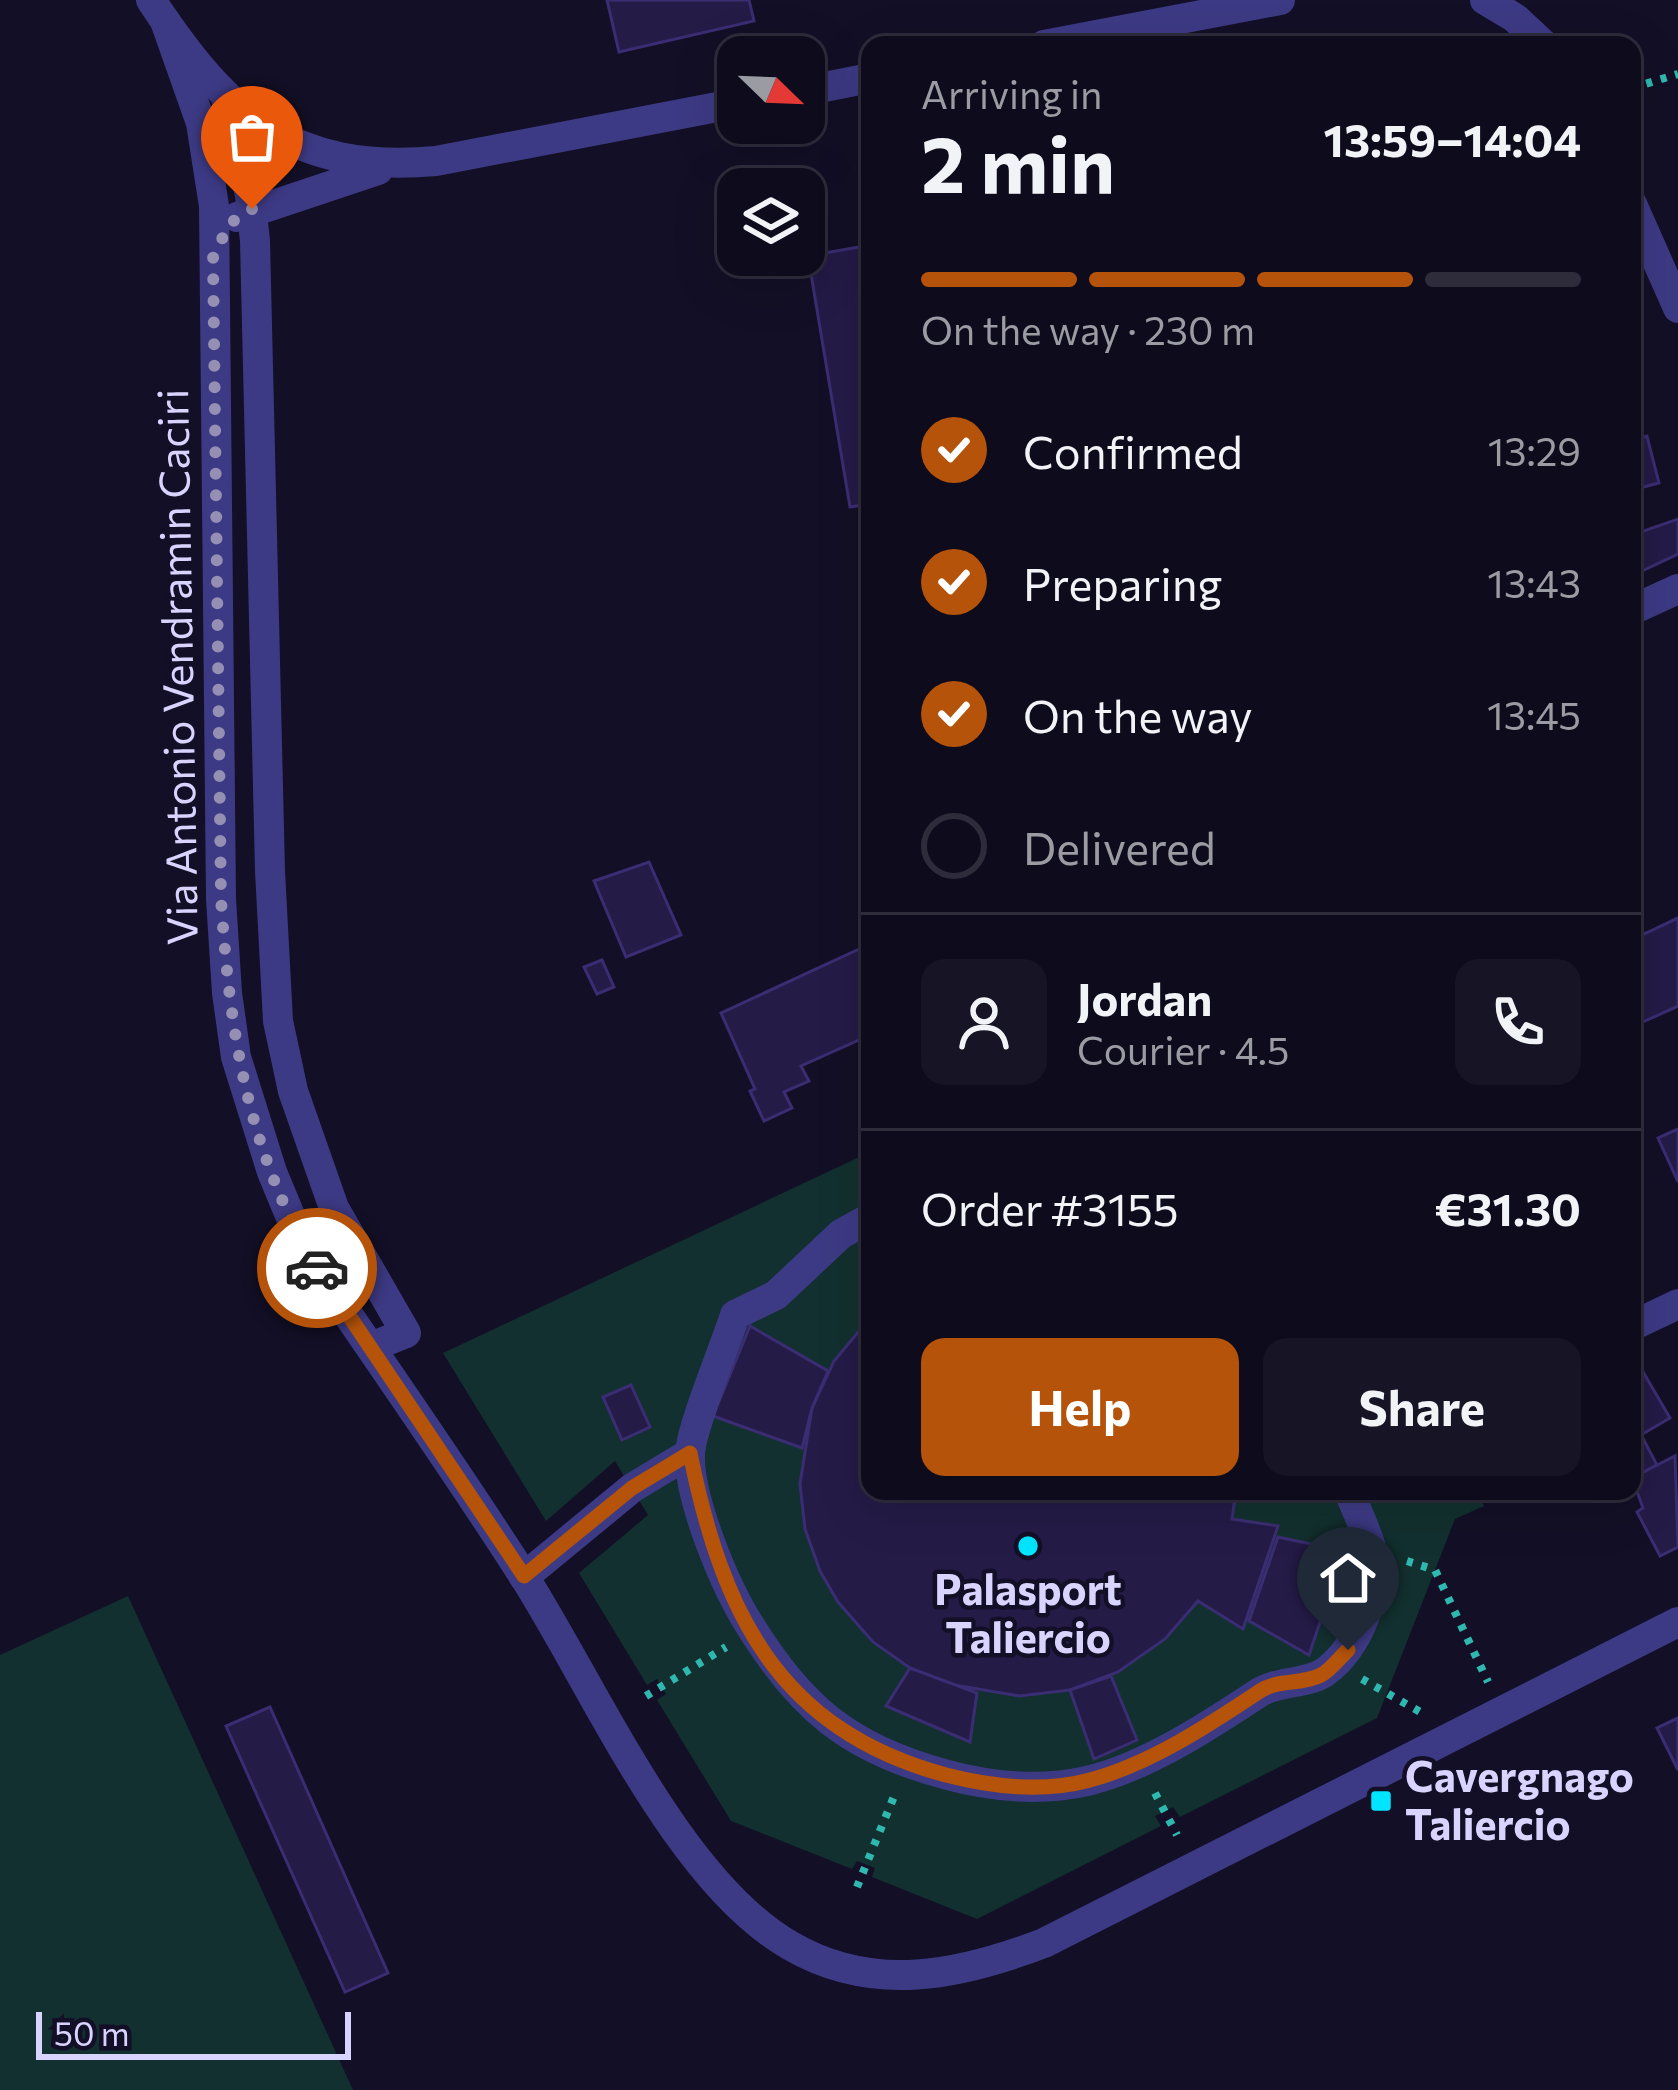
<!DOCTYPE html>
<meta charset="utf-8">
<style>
:root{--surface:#0e0b1c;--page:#171425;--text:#f1f3f6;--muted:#9b9ba3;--line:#2e2b3b;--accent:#b45309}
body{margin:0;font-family:Commissioner,sans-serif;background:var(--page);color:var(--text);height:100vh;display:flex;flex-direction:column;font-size:45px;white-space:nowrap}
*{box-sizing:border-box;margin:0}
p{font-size:39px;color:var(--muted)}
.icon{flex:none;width:66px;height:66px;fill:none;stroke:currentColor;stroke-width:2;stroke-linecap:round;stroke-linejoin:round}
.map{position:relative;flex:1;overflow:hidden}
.sheet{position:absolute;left:861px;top:36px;width:780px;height:1464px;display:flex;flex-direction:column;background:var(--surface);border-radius:24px;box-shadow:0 12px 48px #0002,0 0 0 3px var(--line)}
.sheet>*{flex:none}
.needle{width:78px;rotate:113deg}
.controls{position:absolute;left:717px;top:36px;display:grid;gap:24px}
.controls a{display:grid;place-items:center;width:108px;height:108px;border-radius:24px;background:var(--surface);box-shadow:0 12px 48px #0002,0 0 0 3px var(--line);font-size:60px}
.scale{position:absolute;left:36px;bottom:30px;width:315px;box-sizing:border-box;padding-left:12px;border:6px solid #d9d4ff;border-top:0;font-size:33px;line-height:42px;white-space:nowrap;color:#d9d4ff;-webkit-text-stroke:9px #130f26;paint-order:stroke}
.pin{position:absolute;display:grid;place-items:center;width:102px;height:102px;color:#fff;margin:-123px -51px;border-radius:50% 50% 50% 0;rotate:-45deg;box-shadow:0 0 12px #0007}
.pin .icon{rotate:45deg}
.courier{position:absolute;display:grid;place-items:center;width:120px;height:120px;margin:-60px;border:9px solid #b45309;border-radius:50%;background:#fff;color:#222;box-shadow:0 3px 15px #0007}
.overview em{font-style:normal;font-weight:700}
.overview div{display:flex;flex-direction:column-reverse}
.overview{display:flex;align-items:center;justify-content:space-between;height:204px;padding:0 60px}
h1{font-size:78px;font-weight:700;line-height:90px}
.bar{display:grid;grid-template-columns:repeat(4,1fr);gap:18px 12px;align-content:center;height:144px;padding:0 60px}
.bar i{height:15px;border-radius:9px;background:var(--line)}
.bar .selected{background:var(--accent)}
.bar p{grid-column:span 4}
.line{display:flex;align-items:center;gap:30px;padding:0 60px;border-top:3px solid var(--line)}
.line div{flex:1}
.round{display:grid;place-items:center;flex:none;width:126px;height:126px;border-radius:24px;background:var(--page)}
ol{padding:0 60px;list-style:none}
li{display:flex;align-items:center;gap:36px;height:132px}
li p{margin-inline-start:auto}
li .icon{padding:12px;border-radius:50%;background:var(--accent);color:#fff;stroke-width:4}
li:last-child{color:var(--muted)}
li i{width:66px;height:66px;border:6px solid var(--line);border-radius:50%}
.action{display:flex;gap:24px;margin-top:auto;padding:24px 60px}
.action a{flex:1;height:138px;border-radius:24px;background:var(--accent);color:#fff;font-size:48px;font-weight:700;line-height:138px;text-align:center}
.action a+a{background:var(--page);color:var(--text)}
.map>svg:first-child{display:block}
.green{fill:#12302f}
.building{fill:#241b47;stroke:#3b2d73;stroke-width:3}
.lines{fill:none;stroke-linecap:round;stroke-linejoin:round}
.path{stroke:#2fb8b0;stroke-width:8;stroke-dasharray:6 9;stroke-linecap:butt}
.minor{stroke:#3d3a85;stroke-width:30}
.done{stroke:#948fb3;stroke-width:12;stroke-dasharray:0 21.6}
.route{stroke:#b45309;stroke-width:15}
.poi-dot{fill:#00e5ff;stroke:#130f26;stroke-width:4.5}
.labels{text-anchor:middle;stroke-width:9;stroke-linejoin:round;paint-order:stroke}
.street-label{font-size:42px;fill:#d9d4ff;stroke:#130f26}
.poi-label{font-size:42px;font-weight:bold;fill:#d9d4ff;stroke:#130f26}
</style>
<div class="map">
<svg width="1678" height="2090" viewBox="0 0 1678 2090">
<rect width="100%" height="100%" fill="#130f26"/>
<g class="green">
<path d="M870,1152V1491H1476L1484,1506L1455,1519L1377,1718L1180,1817L1173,1807L1155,1816L1161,1826L977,1919L872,1877L875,1868L857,1861L852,1869L731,1821L657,1700L666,1694L657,1679L647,1685L579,1573L648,1515L615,1461L546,1521L443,1353Z"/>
<path d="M128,1596L353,2090H0V1655Z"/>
</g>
<g class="building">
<path d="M607,0H749L754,21L619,52Z"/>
<path d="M870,245V504L850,507L808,256Z"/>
<path d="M1647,436L1659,483L1632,490V440Z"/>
<path d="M1678,519V554L1642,571L1632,559V535Z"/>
<path d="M649,862L681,935L626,957L594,881Z"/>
<path d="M1634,913L1644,934L1678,918V1006L1632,1027Z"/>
<path d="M870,944V1035L801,1066L809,1081L784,1092L792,1108L764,1121L750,1091L755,1089L721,1013Z"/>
<path d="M602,960L614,987L597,994L584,967Z"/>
<path d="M1678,1129V1182L1658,1138Z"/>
<path d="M870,1318V1491H1236L1232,1519L1278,1526L1243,1629L1198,1601L1165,1639L1118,1672L1070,1690L1019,1696L942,1683L910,1668L873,1642L838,1602L820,1571L805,1529L800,1484L812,1408L834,1361Z"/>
<path d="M750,1326L828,1371L812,1408L802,1448L713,1416Z"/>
<path d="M1635,1358L1670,1418L1641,1435L1636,1425L1632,1427Z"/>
<path d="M631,1385L650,1427L622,1440L603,1397Z"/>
<path d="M1636,1425L1657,1465L1632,1478V1427Z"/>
<path d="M1675,1456L1678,1547L1660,1556L1637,1512L1643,1508L1632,1478Z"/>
<path d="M1278,1537L1344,1551L1309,1655L1249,1621Z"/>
<path d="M910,1668L977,1693L970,1742L886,1706Z"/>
<path d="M1111,1676L1137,1740L1094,1759L1070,1690Z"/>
<path d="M270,1707L388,1973L345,1992L226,1726Z"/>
<path d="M1678,1718V1770L1657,1728Z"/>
</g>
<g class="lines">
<g class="path">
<path d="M1632,88L1678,74"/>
<path d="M1407,1561L1435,1570L1488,1682"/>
<path d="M1362,1679L1422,1713"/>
<path d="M646,1696L726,1647"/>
<path d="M1155,1793L1177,1835"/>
<path d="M857,1887L895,1794"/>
</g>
<g class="minor">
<path d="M151,0C226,114 292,174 436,161L738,103"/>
<path d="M1485,0L1515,18L1544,45"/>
<path d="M165,21L201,123L214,206L221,899L227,993L236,1057L272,1172L299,1237L325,1281C391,1378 459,1475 523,1575C594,1686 677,1881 791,1946C874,1994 960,1975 1044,1943L1678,1622"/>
<path d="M1044,45L1280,0"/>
<path d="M804,91L870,78"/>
<path d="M226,98L250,195L255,241L270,871L278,1021L293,1091L334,1208L406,1333L371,1347"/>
<path d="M1632,204L1678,308"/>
<path d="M237,217L378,170"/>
<path d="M1632,610L1678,589"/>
<path d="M870,1218L841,1234L776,1295L735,1315C725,1347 692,1425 690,1453C688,1498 725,1586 749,1624C800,1707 848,1748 944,1774C991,1787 1038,1792 1087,1781C1146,1767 1207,1727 1257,1694C1277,1680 1306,1685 1325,1672C1359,1647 1380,1592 1372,1551C1367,1531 1356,1510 1349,1491"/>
<path d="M1632,1326L1678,1304"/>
<path d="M524,1577L632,1488L690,1453"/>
</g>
</g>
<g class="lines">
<path class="done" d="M252,209L229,224L213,258L221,899C230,1033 247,1150 317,1268"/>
<path class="route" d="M317,1268L524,1576L632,1488L690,1453C722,1612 778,1730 946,1775C993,1787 1042,1793 1090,1780C1150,1764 1209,1725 1260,1691C1278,1679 1302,1685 1321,1675C1331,1670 1340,1657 1348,1650"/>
</g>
<g class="poi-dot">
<circle cx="1028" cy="1546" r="12"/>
<rect x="1369" y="1789" width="24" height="24" rx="6"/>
</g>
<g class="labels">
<g class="street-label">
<text transform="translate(178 667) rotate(-91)" y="15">Via Antonio Vendramin Caciri</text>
</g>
<g class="poi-label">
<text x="1028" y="1605">Palasport<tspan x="1028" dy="48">Taliercio</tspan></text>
<text x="1405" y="1792" text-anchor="start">Cavergnago<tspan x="1405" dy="48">Taliercio</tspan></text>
</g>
</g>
</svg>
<div class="controls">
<a><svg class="needle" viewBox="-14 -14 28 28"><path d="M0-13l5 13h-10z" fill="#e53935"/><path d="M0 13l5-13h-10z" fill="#9b9ba3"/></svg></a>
<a><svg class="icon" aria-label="layers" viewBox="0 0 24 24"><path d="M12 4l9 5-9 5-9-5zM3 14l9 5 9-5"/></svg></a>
</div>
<div class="scale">50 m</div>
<div class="pin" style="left:252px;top:209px;background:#ea580c"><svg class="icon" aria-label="bag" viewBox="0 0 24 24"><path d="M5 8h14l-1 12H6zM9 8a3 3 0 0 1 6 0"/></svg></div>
<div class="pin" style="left:1348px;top:1650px;background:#1f2937"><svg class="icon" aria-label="home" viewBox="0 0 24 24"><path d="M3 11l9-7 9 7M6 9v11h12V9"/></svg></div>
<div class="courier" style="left:317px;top:1268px"><svg class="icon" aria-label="car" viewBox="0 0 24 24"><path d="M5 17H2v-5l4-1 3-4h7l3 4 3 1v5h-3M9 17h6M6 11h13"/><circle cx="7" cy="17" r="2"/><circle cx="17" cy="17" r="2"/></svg></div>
<section class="sheet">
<div class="overview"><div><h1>2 min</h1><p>Arriving in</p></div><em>13:59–14:04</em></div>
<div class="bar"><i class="selected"></i><i class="selected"></i><i class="selected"></i><i></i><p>On the way · 230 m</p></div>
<ol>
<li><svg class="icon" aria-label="check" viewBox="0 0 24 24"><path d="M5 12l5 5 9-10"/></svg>Confirmed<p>13:29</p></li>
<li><svg class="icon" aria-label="check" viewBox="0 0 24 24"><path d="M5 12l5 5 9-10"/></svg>Preparing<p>13:43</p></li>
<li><svg class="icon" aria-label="check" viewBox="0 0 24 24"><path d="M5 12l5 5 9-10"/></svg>On the way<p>13:45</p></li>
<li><i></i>Delivered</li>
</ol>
<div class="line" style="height:216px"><a class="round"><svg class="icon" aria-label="person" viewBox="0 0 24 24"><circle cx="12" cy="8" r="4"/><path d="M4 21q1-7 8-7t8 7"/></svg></a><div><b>Jordan</b><p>Courier · 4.5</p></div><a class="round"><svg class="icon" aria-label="phone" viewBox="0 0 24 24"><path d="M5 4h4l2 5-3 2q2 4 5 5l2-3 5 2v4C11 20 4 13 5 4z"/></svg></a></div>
<div class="line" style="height:156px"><div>Order #3155</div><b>€31.30</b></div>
<div class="action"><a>Help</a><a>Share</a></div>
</section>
</div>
